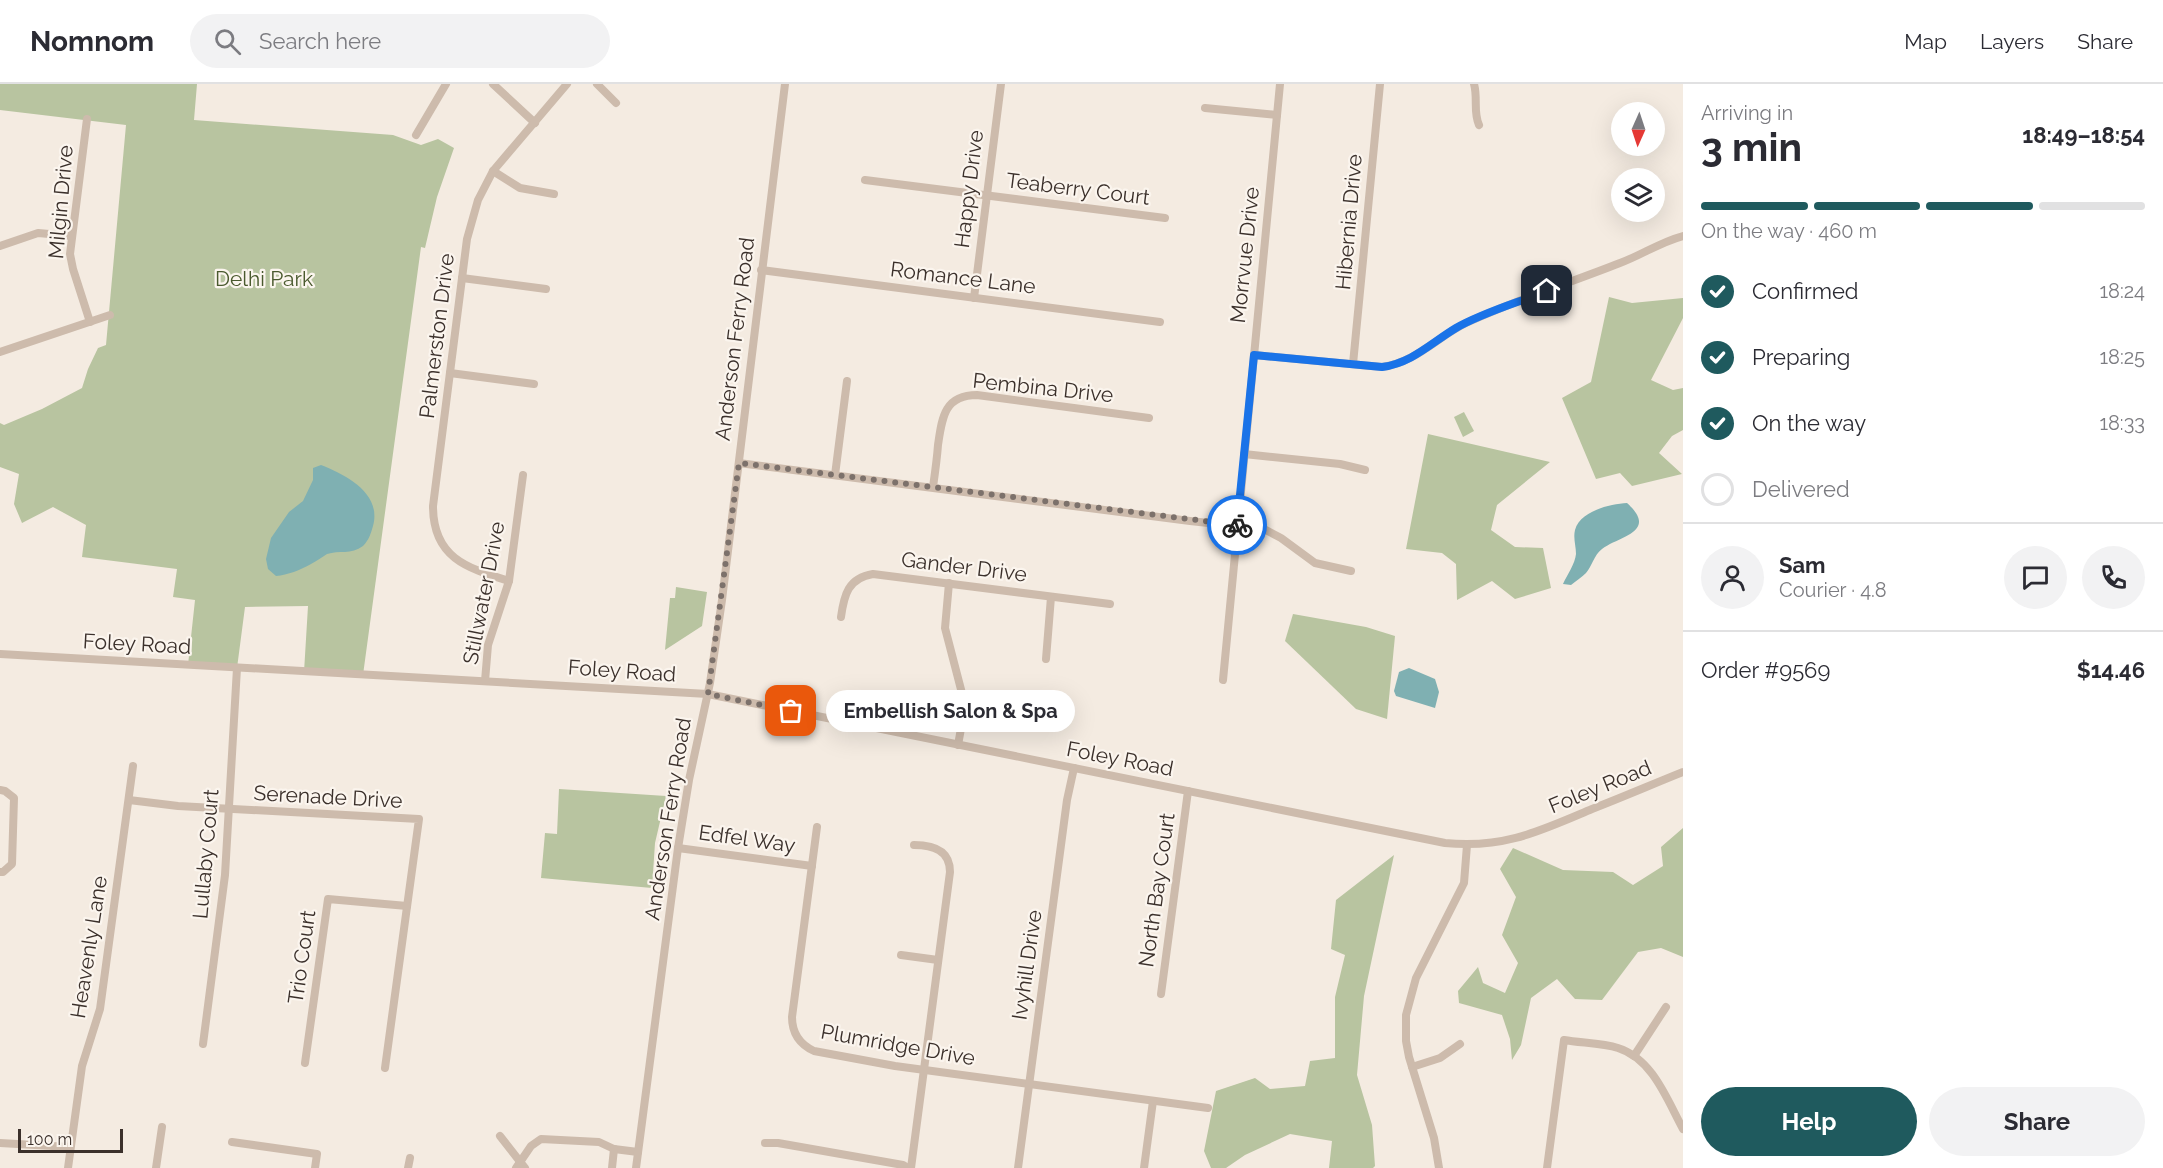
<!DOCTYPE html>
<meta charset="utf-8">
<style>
:root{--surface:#fff;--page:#f2f2f3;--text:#2b2b33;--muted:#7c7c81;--line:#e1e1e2;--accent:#1f5a5e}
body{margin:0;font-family:Raleway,sans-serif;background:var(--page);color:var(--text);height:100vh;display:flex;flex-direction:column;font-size:22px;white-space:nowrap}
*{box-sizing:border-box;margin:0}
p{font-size:20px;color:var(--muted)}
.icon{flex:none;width:33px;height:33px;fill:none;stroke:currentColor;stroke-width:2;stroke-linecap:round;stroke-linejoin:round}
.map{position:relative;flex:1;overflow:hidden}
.side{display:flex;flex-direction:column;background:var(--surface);width:480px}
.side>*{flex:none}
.needle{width:39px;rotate:183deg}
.controls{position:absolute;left:1611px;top:18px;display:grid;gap:12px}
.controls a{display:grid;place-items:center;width:54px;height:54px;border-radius:50%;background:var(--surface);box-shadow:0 6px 24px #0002;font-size:30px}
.scale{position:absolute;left:18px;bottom:15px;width:105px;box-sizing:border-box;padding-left:6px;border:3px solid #3b302b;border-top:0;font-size:16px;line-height:21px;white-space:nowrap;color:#3b302b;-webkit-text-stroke:4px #fbf5ee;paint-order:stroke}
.pin{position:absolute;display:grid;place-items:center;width:51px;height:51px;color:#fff;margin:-26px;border-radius:12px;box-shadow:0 3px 9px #0006}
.courier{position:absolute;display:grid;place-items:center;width:60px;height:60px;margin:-30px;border:4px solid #1a73e8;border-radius:50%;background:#fff;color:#222;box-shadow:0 2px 8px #0007}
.bubble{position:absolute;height:42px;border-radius:21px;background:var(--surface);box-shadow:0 6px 24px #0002;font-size:20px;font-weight:700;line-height:42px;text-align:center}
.head em{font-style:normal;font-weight:700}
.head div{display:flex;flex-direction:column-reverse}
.head{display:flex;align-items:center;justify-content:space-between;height:102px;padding:0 18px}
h1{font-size:39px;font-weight:700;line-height:45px}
.bar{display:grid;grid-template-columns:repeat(4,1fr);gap:9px 6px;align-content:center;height:72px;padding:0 18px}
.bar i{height:8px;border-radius:4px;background:var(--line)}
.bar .on{background:var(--accent)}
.bar p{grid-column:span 4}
.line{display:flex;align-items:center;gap:15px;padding:0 18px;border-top:2px solid var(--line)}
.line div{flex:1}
.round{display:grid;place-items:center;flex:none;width:63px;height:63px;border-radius:32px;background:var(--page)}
ol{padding:0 18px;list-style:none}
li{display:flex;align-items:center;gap:18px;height:66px}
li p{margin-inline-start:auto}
li .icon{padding:6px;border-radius:50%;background:var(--accent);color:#fff;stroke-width:4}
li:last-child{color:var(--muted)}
li i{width:33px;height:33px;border:3px solid var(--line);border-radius:50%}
.cta{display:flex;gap:12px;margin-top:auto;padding:12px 18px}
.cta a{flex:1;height:69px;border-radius:36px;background:var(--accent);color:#fff;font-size:24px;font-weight:700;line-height:69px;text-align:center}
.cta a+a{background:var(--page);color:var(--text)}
header{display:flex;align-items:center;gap:36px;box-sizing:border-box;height:84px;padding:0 30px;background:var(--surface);border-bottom:2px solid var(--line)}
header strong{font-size:28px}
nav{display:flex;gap:33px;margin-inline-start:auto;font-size:21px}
.search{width:420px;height:54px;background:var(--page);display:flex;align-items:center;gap:15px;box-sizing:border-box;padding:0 21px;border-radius:33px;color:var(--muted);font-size:22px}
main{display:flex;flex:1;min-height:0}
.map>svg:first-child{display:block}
.green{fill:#b8c4a0}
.water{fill:#7fb0b2}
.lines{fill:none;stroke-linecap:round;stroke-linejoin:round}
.minor{stroke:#cdbbac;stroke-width:8}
.done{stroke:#7c716b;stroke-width:6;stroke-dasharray:0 10.8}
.route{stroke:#1a73e8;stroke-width:8}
.labels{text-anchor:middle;stroke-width:4.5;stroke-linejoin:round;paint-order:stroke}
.street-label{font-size:21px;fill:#3b302b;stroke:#fbf5ee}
.park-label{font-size:21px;fill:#4a5a2e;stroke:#fbf5ee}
</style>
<header>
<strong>Nomnom</strong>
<div class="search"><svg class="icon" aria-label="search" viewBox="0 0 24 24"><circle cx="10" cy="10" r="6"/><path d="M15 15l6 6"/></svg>Search here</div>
<nav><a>Map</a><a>Layers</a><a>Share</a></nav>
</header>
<main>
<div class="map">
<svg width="1683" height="1084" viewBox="0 0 1683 1084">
<rect width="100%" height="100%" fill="#f4ebe1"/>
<g class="green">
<path d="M0,0H197L194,36L393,51L421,61L438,55L454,64L437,113L425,164L421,163L363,591L304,588L308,522L245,523L237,584L188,581L195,516L173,513L177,485L82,473L86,441L53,423L22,439L14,420L19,390L0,383V339L4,341L42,325L82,304L88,285L98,264L106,261L126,41L0,26Z"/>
<path d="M1609,213L1632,219L1683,214V234L1651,296L1673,306L1683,304V346L1672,352L1659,369L1682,390L1632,402L1620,389L1596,395L1562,314L1591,298Z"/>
<path d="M1464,328L1474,347L1463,353L1454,333Z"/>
<path d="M1428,350L1550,378L1497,421L1491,446L1515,463L1543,464L1551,504L1515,515L1492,497L1457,516L1456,480L1442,469L1406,465Z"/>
<path d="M676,503L707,508L702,542L665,566L670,514H675Z"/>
<path d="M1293,530L1366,543L1395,552L1387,635L1356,625L1285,557Z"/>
<path d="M559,705L666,712L655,759L652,804L541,794L545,749L557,750Z"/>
<path d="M1683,744V873L1661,864L1638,868L1602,916L1575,915L1557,895L1531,914L1521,961L1512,976L1510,955L1502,931L1459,919L1458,907L1478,883L1483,899L1505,909L1518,879L1502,851L1516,813L1500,785L1513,764L1563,786L1613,788L1633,801L1663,782L1661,763Z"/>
<path d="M1394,771L1364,912L1357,991L1372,1041L1375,1082L1373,1084H1329L1332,1057L1290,1050L1245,1071L1226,1084H1211L1204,1067L1216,1007L1255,994L1270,1005L1305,1002L1310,977L1335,974V913L1345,871L1331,865L1336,816Z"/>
</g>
<g class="water">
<path d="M321,381C346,391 382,409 373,442C371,449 369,456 363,462C351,471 339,466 327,470C322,473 317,477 311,480C300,486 288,491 276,492L268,485L266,475L271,454L289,428L303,417L313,396V384Z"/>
<path d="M1627,419C1659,448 1619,452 1602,465C1594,471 1592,482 1586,489C1582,493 1576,497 1571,501L1563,500C1567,491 1575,480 1576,470C1576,462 1573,454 1575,446C1580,427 1610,420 1627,419Z"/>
<path d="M1409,584L1435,595L1439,608L1435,624L1396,612L1394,607L1399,588Z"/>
</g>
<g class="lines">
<g class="minor">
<path d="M493,0L535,39"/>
<path d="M597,0L616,19"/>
<path d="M1474,0C1478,14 1473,28 1479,41"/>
<path d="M1205,24L1277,31"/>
<path d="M87,35L70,170L73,185L90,238"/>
<path d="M416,51L446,0"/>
<path d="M493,87L520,104L554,110"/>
<path d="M865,96L1165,134"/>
<path d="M0,162L38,149L72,152"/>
<path d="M761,186L1160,238"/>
<path d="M462,194L546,205"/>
<path d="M974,214L1001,0"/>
<path d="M0,268L110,231"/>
<path d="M1254,271L1382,283C1415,279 1437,253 1466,239C1516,216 1569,199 1620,179C1642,171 1660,158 1683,152"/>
<path d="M1353,280L1380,0"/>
<path d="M450,289L534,300"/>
<path d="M1244,370L1340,380L1365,386"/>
<path d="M739,379L1190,437L1264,445L1281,454L1315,479L1351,487"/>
<path d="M835,391L847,297"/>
<path d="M933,403C935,389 937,375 938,361C942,334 944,311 977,311L1149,334"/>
<path d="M509,497C467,484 433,474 433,422L467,155L478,116L493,87L567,0"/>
<path d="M949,499L945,544L964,617V628L958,661"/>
<path d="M841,533C844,511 848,494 873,490L1110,520"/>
<path d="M0,570L708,610L1445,759C1504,765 1540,747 1592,725C1623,713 1653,700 1683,688"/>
<path d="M1046,575L1051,513"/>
<path d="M1223,596L1280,0"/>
<path d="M485,597L488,561L509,497L523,391"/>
<path d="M0,706L5,707L14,714L12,780L3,788H0"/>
<path d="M129,716L178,722L419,735L385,984"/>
<path d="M817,743L792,933C792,949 799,960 814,967L895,982L1208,1024"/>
<path d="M678,764L812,782"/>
<path d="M901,871L938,876"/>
<path d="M1161,910L1188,707"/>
<path d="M203,960L225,791L237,584"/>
<path d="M1634,972L1666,923"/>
<path d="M305,979L328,815L407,822"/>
<path d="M1412,983L1440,974L1460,960"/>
<path d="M500,1052L525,1084"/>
<path d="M232,1058L317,1070L315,1084"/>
<path d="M0,1059L70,1063"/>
<path d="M765,1059H778L903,1081L908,1084"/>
<path d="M68,1084L82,982L100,925L133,682"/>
<path d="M156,1084L162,1043"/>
<path d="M408,1084L410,1074"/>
<path d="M516,1084L531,1062L541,1055L599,1058L614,1065L638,1068"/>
<path d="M612,1084L614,1065"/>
<path d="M636,1084L678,764L689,696L710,599L722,516L785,0"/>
<path d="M911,1084L950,788C950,766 933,761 914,761"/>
<path d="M1018,1084L1067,716L1074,684"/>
<path d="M1144,1084L1153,1017"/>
<path d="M1439,1084L1434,1054L1409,973L1406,957V931L1416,894L1464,799L1467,761"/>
<path d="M1547,1084L1564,956C1581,959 1602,959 1618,964C1653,975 1667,1016 1683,1045"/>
</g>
</g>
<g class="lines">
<path class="done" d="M791,627L708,610L739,379L1237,441"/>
<path class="route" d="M1237,441L1254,271L1382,283C1412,279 1431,259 1456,244C1484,228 1517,219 1547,207"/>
</g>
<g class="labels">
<g class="street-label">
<text transform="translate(969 105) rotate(-83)" y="7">Happy Drive</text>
<text transform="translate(1078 105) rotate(7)" y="7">Teaberry Court</text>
<text transform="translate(61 118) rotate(-85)" y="7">Milgin Drive</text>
<text transform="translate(1349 138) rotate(-85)" y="7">Hibernia Drive</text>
<text transform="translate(1245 171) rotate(-84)" y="7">Morrvue Drive</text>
<text transform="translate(963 194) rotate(7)" y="7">Romance Lane</text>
<text transform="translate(437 252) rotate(-83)" y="7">Palmerston Drive</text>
<text transform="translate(735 255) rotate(-83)" y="7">Anderson Ferry Road</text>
<text transform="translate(1043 304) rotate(6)" y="7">Pembina Drive</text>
<text transform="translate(964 483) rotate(7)" y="7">Gander Drive</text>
<text transform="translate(484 509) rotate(-79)" y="7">Stillwater Drive</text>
<text transform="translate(137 560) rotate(3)" y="7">Foley Road</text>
<text transform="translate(622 587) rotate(4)" y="7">Foley Road</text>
<text transform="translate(1120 675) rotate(11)" y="7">Foley Road</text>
<text transform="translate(1600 703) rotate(-22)" y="7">Foley Road</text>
<text transform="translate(328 713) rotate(3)" y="7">Serenade Drive</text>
<text transform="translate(668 735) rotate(-81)" y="7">Anderson Ferry Road</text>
<text transform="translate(747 755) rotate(8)" y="7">Edfel Way</text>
<text transform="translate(206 770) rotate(-85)" y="7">Lullaby Court</text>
<text transform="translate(1157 806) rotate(-82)" y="7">North Bay Court</text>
<text transform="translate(89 863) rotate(-81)" y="7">Heavenly Lane</text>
<text transform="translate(302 873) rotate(-82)" y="7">Trio Court</text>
<text transform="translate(1027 881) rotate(-82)" y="7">Ivyhill Drive</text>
<text transform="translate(898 961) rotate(10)" y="7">Plumridge Drive</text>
</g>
<g class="park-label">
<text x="264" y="202">Delhi Park</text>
</g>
</g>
</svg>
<div class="controls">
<a><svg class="needle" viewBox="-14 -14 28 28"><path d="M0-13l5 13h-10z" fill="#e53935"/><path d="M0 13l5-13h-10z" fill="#7c7c81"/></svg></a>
<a><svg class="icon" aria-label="layers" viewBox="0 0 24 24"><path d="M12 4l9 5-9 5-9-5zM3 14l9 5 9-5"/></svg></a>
</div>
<div class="scale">100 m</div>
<div class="pin" style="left:791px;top:627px;background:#ea580c"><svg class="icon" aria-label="bag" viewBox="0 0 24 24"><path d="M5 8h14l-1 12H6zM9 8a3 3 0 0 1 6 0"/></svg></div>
<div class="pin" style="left:1547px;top:207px;background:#1f2937"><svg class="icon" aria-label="home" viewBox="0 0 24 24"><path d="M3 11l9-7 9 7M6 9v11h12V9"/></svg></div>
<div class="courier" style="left:1237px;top:441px"><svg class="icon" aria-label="bike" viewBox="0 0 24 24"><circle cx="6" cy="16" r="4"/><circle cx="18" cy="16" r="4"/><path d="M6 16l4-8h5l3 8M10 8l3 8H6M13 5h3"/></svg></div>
<div class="bubble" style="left:826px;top:606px;width:249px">Embellish Salon &amp; Spa</div>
</div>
<section class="side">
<div class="head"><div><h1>3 min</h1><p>Arriving in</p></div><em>18:49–18:54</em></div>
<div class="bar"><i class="on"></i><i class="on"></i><i class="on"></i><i></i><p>On the way · 460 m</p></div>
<ol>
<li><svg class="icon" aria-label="check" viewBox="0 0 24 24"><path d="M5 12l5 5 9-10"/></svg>Confirmed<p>18:24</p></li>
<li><svg class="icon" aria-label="check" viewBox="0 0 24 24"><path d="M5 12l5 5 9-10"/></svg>Preparing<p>18:25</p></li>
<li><svg class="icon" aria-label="check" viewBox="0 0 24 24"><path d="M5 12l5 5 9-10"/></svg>On the way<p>18:33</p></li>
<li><i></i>Delivered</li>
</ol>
<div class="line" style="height:108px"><a class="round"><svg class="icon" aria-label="person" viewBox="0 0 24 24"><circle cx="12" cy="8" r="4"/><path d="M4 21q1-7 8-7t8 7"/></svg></a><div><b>Sam</b><p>Courier · 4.8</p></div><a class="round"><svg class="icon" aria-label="chat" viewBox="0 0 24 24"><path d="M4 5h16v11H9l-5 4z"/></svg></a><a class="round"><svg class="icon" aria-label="phone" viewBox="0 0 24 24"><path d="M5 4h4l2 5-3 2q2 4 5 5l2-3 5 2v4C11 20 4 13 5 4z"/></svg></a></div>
<div class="line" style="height:78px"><div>Order #9569</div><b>$14.46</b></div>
<div class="cta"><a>Help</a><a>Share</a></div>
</section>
</main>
